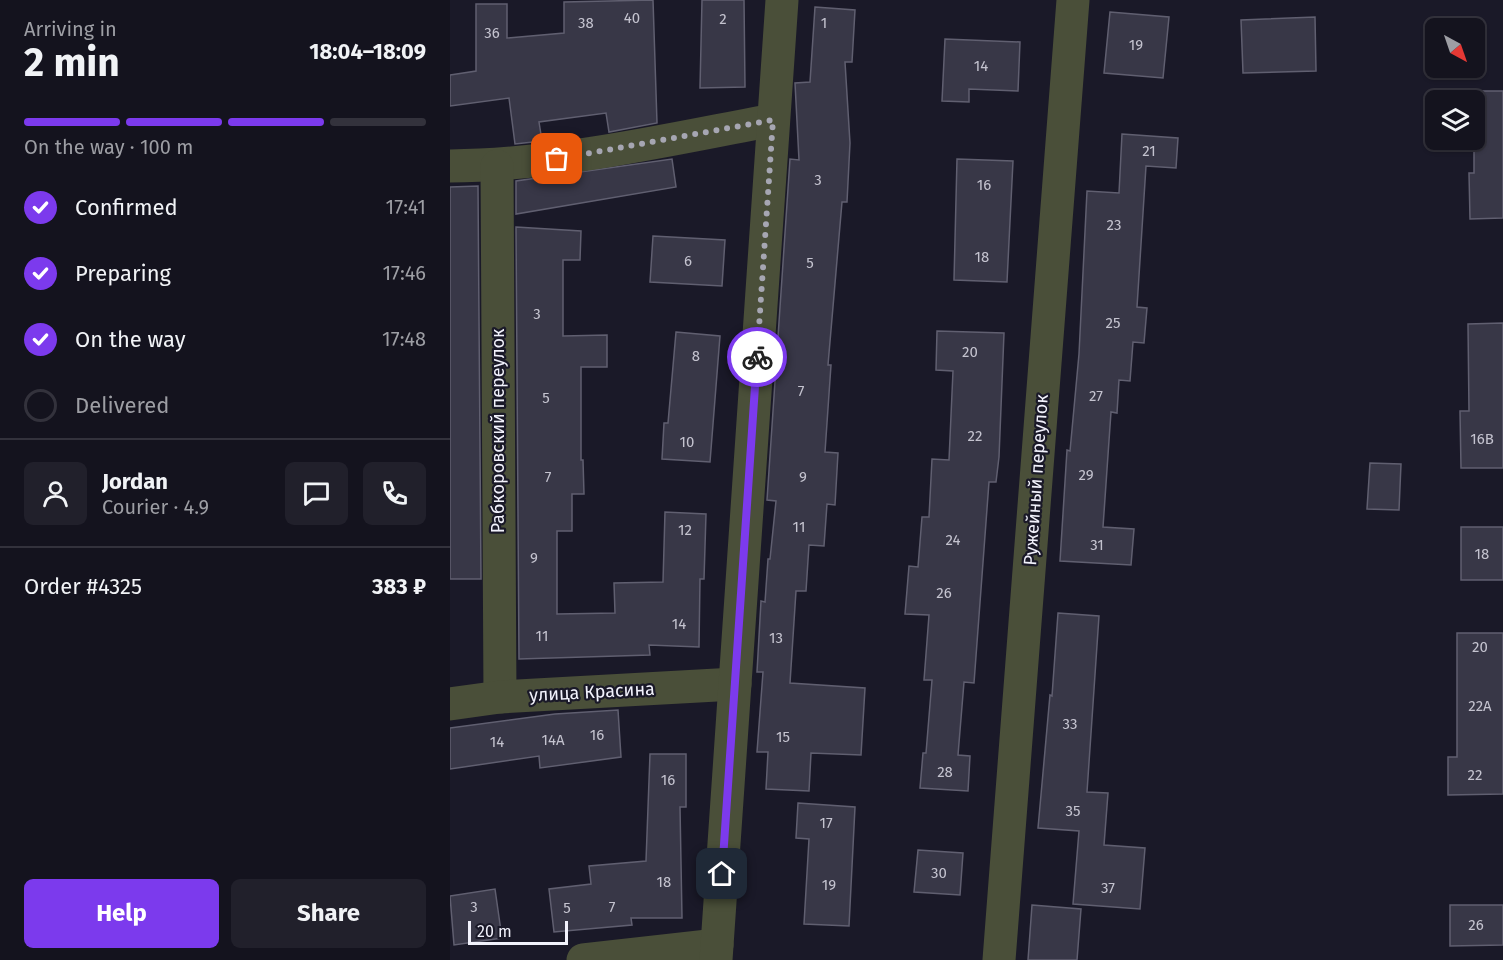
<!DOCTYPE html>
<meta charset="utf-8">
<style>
:root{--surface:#14131e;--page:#21202b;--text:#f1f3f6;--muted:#9d9ea4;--line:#33323c;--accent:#7c3aed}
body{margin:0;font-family:"Fira Sans",sans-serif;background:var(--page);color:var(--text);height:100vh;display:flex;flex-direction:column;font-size:22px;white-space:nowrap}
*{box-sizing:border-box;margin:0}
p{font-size:20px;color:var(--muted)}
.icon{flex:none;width:33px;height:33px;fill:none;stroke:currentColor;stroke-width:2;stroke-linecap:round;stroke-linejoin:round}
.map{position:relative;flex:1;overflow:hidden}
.drawer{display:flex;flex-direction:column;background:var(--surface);width:450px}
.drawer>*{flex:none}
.needle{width:39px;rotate:140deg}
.buttons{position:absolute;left:975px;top:18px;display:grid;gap:12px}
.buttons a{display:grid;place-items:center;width:60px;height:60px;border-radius:9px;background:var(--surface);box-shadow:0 2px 4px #0004,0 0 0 2px var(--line);font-size:30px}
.scale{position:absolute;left:18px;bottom:15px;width:100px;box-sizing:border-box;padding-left:6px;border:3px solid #f2f2fc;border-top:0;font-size:16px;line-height:21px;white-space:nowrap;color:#f2f2fc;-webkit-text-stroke:4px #1a1928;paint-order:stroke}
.pin{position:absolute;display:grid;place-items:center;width:51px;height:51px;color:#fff;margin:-26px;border-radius:12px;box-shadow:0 3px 9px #0006}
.courier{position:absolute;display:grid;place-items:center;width:60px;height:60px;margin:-30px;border:4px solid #7c3aed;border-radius:50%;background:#fff;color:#222;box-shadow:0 2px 8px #0007}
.overview em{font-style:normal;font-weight:700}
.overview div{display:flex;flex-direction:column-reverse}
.overview{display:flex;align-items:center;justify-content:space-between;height:102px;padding:0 24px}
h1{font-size:39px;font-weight:700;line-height:45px}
.bar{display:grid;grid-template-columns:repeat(4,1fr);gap:9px 6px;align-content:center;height:72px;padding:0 24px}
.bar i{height:8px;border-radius:4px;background:var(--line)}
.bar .selected{background:var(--accent)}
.bar p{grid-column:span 4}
.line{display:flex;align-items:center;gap:15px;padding:0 24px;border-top:2px solid var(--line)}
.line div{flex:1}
.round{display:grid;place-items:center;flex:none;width:63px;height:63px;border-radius:9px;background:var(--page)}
ol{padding:0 24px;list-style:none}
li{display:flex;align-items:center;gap:18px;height:66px}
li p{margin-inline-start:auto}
li .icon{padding:6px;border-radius:50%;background:var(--accent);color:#fff;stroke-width:4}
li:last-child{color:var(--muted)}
li i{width:33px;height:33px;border:3px solid var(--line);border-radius:50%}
.action{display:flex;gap:12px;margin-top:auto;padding:12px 24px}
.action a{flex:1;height:69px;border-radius:9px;background:var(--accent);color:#fff;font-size:24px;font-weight:700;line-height:69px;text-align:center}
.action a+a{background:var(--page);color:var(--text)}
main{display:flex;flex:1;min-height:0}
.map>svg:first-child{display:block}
.building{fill:#383747;stroke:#605f70;stroke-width:1.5}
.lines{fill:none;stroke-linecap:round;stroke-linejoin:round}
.street{stroke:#4a4f39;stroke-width:33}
.done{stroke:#a6a6b2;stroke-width:6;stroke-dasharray:0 10.8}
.route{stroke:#7c3aed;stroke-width:8}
.labels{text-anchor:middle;stroke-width:4.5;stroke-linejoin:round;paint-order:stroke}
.number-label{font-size:15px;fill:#c4c3cf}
.street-label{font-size:18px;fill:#f2f2fc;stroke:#1a1928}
</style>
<main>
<section class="drawer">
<div class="overview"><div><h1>2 min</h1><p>Arriving in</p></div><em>18:04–18:09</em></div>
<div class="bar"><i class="selected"></i><i class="selected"></i><i class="selected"></i><i></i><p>On the way · 100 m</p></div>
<ol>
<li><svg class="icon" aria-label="check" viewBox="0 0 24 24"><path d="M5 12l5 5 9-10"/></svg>Confirmed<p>17:41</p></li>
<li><svg class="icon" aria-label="check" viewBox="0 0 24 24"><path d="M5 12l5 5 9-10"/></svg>Preparing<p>17:46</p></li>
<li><svg class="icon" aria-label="check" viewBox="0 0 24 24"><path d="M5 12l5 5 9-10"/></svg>On the way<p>17:48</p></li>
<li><i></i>Delivered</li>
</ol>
<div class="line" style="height:108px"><a class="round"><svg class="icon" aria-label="person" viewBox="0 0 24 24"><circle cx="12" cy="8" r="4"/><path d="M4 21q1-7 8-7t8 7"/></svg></a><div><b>Jordan</b><p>Courier · 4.9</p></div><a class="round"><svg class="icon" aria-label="chat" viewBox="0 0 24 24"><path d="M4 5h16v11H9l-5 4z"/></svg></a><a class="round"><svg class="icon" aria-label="phone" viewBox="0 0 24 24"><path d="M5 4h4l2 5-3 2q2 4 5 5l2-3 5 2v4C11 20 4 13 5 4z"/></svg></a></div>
<div class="line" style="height:78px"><div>Order #4325</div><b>383 ₽</b></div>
<div class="action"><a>Help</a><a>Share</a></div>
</section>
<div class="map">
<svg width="1053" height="960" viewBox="0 0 1053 960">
<rect width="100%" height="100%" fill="#1a1928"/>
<g class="building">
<path d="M203,0L207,123L159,132L156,113L89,122L92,141L65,144L59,98L0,106V75L26,71V4H57V38L114,33V2Z"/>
<path d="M252,0H294L295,87L250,88Z"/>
<path d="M365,7L405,10L402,62H395L400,143L397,202H392L378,365H381L375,452L388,453L385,505L377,504L374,546L359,545L356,591H346L340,683L415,688L411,755L361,753L359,791L316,789L318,752H307L313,672H307L311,601L315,602L318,559H320L326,501L317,500L340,159L349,160L345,83L360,82Z"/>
<path d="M660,12L719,17L713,78L654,73Z"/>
<path d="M865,17L866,71L793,73L791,20Z"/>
<path d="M495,39L570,42L568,91L519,89V102L492,101Z"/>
<path d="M1024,91H1053V218L1020,219L1019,173H1024Z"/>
<path d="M672,134L728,138L726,168L696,166L687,307L697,308L694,343L683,342L680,381L669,380L667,413L661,412L653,527L684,529L681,565L610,561L617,450L620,451L629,354L637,191L669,193Z"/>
<path d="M222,159L226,187L66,214V181Z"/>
<path d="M507,159L563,161L557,282L504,280Z"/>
<path d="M28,186L31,579H0V187Z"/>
<path d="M66,227L131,231L130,260H113V336L157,335V367H131V460H133L134,494H122V531H107V614L165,613L164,583L213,582L215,512L256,514L254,579H250L249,647L199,645L200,655L69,659Z"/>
<path d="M203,236L275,240L272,286L200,282Z"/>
<path d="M1053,323V468H1011L1010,411H1019L1018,324Z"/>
<path d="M487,331L554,333L549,457L546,482H539L524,683L514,682L508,755L520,756L518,791L470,788L473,753H476L482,680H474L479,615L455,614L459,566L468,567L472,517H479L482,459L499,460L503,371L486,370Z"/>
<path d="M226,332L270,336L260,462L212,459L214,423H218Z"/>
<path d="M920,463L951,464L949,510L917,509Z"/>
<rect x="1011" y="527" width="42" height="53"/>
<path d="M608,613L649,616L637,792L658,793L654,845L695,848L690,909L623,904L629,831L588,828L600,695L602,696Z"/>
<path d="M1007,633H1053V794L998,795V757H1007Z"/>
<path d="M168,710L171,757L90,768L89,756L0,769V728L105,714Z"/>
<path d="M200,754H236V807H230L232,918H181L182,925L104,932L99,889L141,884L139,866L196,861Z"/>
<path d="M348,803L405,807L399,926L354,924L359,839L346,838Z"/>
<path d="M468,850L513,853L510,895L464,892Z"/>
<path d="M45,889L52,938L4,945L0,896Z"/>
<path d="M582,905L631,909L627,960H578Z"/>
<path d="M1000,905H1053V945L1000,946Z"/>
</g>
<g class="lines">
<g class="street">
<path d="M0,166C109,165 216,140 323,120"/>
<path d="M47,166L50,697"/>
<path d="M0,704L50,697L285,684"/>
<path d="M133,960L267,945"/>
<path d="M266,960L332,0"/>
<path d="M549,960L623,0"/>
</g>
</g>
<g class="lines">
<path class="done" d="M107,159L323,120L307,357"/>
<path class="route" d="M272,874L307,357"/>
</g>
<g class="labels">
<g class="number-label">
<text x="182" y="23">40</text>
<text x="273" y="24">2</text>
<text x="136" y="28">38</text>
<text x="374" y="28">1</text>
<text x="42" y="38">36</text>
<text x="686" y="50">19</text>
<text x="531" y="71">14</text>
<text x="699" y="156">21</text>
<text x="368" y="185">3</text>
<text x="534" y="190">16</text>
<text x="664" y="230">23</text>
<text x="532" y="262">18</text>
<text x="238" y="266">6</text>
<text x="360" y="268">5</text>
<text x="87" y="319">3</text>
<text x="663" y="328">25</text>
<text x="520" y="357">20</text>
<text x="246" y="361">8</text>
<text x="351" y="396">7</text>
<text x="646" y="401">27</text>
<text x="96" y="403">5</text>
<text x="525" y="441">22</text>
<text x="1032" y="444">16В</text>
<text x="237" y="447">10</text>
<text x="636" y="480">29</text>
<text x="98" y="482">7</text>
<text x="353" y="482">9</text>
<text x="349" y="532">11</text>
<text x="235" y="535">12</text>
<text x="503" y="545">24</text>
<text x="647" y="550">31</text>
<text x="1032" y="559">18</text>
<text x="84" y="563">9</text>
<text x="494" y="598">26</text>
<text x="229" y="629">14</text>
<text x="92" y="641">11</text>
<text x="326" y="643">13</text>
<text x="1030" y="652">20</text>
<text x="1030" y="711">22А</text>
<text x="620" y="729">33</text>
<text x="147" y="740">16</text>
<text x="333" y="742">15</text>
<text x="103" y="745">14А</text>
<text x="47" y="747">14</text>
<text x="495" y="777">28</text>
<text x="1025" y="780">22</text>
<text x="218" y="785">16</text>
<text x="623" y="816">35</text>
<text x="376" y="828">17</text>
<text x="489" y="878">30</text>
<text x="214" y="887">18</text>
<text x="379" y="890">19</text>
<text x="658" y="893">37</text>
<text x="24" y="912">3</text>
<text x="162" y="912">7</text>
<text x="117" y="913">5</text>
<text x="1026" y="930">26</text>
</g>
<g class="street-label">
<text transform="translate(48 431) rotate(-90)" y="6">Рабкоровский переулок</text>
<text transform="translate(586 480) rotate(-86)" y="6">Ружейный переулок</text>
<text transform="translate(142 692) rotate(-3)" y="6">улица Красина</text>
</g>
</g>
</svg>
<div class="buttons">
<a><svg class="needle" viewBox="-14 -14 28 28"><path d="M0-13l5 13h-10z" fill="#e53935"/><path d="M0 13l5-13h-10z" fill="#9d9ea4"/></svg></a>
<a><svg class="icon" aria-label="layers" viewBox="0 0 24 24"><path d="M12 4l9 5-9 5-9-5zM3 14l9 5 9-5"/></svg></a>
</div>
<div class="scale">20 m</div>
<div class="pin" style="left:107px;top:159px;background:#ea580c"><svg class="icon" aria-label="bag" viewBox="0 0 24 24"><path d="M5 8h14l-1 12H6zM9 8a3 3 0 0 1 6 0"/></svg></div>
<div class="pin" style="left:272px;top:874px;background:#1f2937"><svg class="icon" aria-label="home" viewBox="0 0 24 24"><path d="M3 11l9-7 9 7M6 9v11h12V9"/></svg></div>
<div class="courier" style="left:307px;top:357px"><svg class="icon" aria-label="bike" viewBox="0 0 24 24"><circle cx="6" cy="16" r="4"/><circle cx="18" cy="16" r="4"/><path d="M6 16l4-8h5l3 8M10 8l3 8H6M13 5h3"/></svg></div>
</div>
</main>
